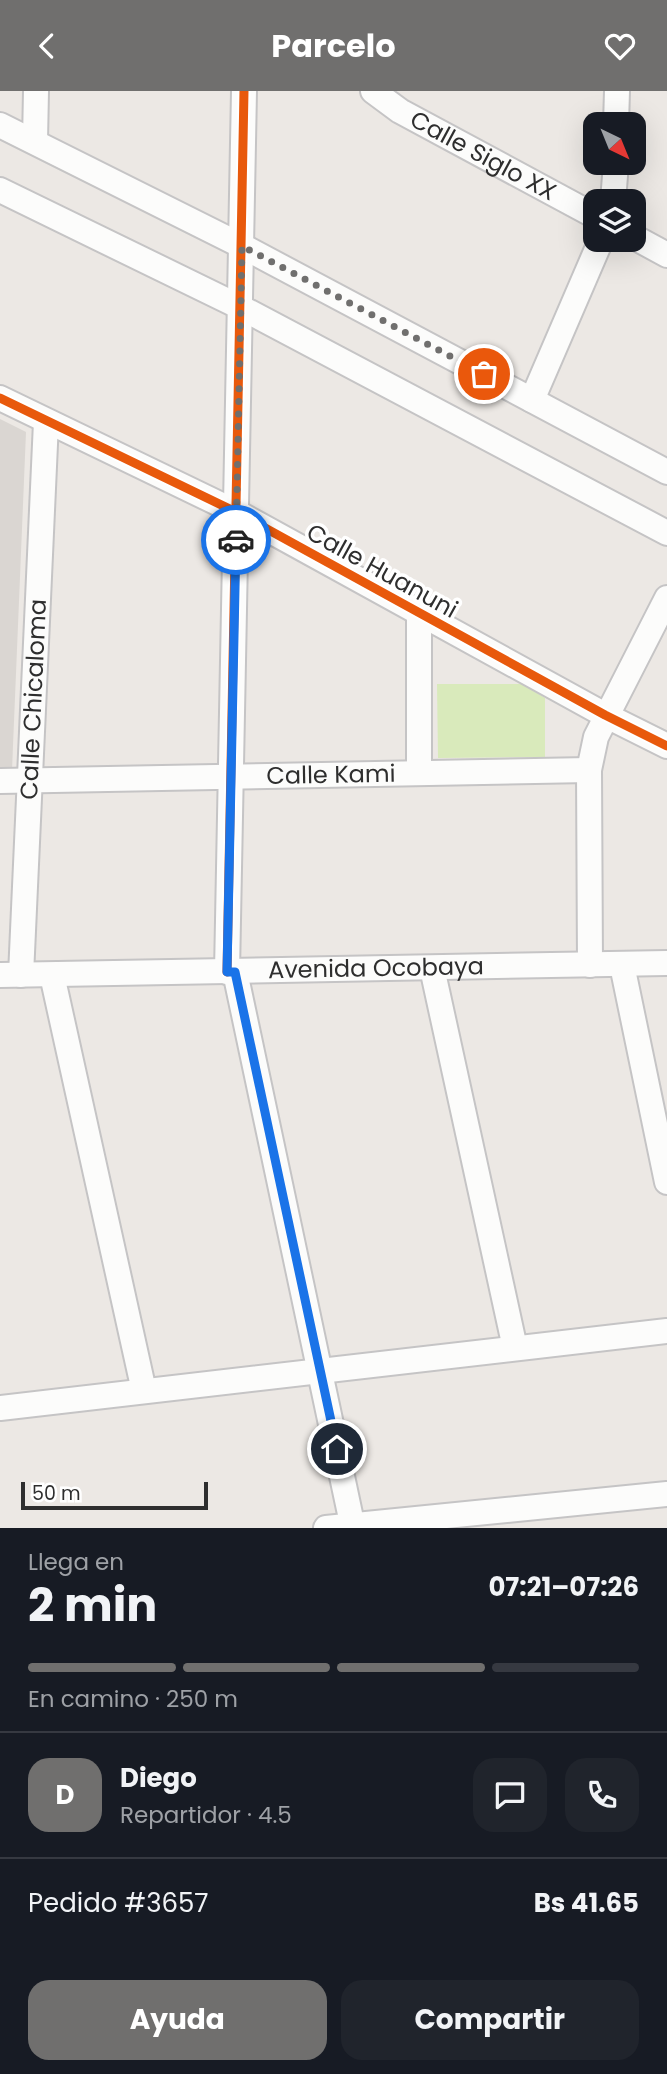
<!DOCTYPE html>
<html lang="es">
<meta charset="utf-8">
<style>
:root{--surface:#171b24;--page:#20242c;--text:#f1f3f6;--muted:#9ea1a6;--line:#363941;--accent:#706f6e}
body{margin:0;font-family:Poppins,sans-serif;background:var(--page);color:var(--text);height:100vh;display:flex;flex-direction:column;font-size:26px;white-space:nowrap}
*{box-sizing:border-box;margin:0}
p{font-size:23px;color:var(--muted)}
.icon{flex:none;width:38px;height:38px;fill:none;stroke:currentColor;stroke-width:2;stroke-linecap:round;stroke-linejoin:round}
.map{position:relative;height:1437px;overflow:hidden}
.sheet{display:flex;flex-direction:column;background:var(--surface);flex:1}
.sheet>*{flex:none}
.needle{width:46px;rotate:137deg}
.tools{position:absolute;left:583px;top:21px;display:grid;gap:14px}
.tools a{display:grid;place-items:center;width:63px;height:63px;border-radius:14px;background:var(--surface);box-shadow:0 7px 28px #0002;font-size:35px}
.scale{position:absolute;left:21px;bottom:18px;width:187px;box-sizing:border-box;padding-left:7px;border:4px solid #2e2e2e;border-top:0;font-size:19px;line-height:24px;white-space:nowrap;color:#2e2e2e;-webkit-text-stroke:5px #fff;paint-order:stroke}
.pin{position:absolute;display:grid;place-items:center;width:60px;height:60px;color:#fff;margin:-30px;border:4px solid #fff;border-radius:50%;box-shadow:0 2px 7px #0007}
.courier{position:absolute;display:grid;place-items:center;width:70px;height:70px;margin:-35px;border:5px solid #1a73e8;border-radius:50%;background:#fff;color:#222;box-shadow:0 2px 9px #0007}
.head em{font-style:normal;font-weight:700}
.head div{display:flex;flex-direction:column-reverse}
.head{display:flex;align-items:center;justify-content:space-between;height:119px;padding:0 28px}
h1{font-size:46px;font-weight:700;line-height:52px}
.bar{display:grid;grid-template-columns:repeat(4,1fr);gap:10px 7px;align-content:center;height:84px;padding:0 28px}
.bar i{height:9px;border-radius:5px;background:var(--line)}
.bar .active{background:var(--accent)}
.bar p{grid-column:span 4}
.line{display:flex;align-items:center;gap:18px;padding:0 28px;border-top:2px solid var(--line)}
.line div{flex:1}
.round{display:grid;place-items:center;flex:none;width:74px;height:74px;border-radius:21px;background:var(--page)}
.button{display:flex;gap:14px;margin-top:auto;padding:14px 28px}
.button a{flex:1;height:80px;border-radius:21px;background:var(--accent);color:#fff;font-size:28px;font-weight:700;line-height:80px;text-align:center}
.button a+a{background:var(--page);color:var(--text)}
header{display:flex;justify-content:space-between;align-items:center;height:91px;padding:0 28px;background:var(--accent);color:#fff;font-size:32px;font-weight:700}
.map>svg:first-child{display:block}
.pitch{fill:#d9eabb}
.plaza{fill:#dad6d2}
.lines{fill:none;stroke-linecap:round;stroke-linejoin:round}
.minor-casing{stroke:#c5c4c5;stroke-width:28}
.minor{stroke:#fcfcfb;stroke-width:24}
.cycleway-casing{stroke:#fff;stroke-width:13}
.cycleway{stroke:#e8590c;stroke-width:9}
.done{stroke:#706f6e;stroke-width:7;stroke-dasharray:0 12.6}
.route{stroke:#1a73e8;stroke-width:9}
.labels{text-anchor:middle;stroke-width:7;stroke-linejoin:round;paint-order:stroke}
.street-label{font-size:24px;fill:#2e2e2e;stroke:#fff}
</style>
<header><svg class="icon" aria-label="back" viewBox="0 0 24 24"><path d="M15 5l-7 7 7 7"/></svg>Parcelo<svg class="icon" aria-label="heart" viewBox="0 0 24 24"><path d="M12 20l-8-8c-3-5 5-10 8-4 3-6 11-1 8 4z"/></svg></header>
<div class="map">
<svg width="667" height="1437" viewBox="0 0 667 1437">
<rect width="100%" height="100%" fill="#ece8e4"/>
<path class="pitch" d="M437,593H523L545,607V666L438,667Z"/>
<path class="plaza" d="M0,328L26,341L12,679H0Z"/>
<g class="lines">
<defs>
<g id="minor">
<path id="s1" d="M373,0L400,20L595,125"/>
<path d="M616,33L617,0"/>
<path d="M0,34L242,155L667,381"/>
<path d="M35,50L36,0"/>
<path d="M0,99L240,216L667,442"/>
<path d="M613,110L616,72"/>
<path d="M634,146L667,164"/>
<path d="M0,307L236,421L605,624L667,655"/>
<path d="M532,309L601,149"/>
<path d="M419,523V682"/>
<path id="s2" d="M0,690L589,679"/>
<path d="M590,874L589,679L596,646L667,507"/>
<path d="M622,874L667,1091"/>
<path d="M432,877L515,1257"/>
<path d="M227,881L244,0"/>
<path d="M235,881L353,1437"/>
<path id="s3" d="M0,884L667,872"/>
<path id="s4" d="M21,884L46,331"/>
<path d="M52,884L144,1300"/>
<path d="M0,1317L667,1240"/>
<path d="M326,1437L667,1403"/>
</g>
</defs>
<use href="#minor" class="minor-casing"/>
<use href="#minor" class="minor"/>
<defs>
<g id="cycleway">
<path d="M0,307L236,421L605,624L667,655"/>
<path d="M227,881L244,0"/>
</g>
</defs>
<use href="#cycleway" class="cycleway-casing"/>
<use href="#cycleway" class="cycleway"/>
</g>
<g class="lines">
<path class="done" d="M236,449L242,155L484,283"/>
<path class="route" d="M236,449L227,881H235L337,1358"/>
</g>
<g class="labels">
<g class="street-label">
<text dy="8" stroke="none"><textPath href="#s1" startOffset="128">Calle Siglo XX</textPath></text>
<text transform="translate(382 480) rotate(29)" y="8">Calle Huanuni</text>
<text dy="8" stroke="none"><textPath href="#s4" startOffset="276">Calle Chicaloma</textPath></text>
<text dy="8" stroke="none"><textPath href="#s2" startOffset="331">Calle Kami</textPath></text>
<text dy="8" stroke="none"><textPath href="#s3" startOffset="376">Avenida Ocobaya</textPath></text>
</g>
</g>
</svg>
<div class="tools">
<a><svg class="needle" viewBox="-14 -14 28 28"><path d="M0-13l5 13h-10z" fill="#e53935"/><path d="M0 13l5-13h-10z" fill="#9ea1a6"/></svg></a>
<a><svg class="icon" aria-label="layers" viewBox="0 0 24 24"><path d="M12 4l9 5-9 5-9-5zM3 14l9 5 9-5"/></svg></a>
</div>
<div class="scale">50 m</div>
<div class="pin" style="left:484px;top:283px;background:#ea580c"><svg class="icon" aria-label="bag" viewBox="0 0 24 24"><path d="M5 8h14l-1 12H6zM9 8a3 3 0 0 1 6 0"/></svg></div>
<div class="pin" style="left:337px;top:1358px;background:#1f2937"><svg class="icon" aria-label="home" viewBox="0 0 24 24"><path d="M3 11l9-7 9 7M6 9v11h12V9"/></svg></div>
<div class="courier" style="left:236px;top:449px"><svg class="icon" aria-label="car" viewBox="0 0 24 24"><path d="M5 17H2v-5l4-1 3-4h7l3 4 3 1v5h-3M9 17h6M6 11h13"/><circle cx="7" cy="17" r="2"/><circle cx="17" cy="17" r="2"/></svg></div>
</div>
<section class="sheet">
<div class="head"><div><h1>2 min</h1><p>Llega en</p></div><em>07:21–07:26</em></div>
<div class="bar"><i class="active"></i><i class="active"></i><i class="active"></i><i></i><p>En camino · 250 m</p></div>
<div class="line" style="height:126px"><b class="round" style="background:var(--accent);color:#fff">D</b><div><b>Diego</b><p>Repartidor · 4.5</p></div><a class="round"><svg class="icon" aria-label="chat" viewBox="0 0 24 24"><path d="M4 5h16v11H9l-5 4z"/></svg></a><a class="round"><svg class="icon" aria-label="phone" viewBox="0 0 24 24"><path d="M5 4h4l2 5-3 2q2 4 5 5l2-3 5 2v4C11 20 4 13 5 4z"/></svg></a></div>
<div class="line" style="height:91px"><div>Pedido #3657</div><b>Bs 41.65</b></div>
<div class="button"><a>Ayuda</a><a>Compartir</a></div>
</section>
